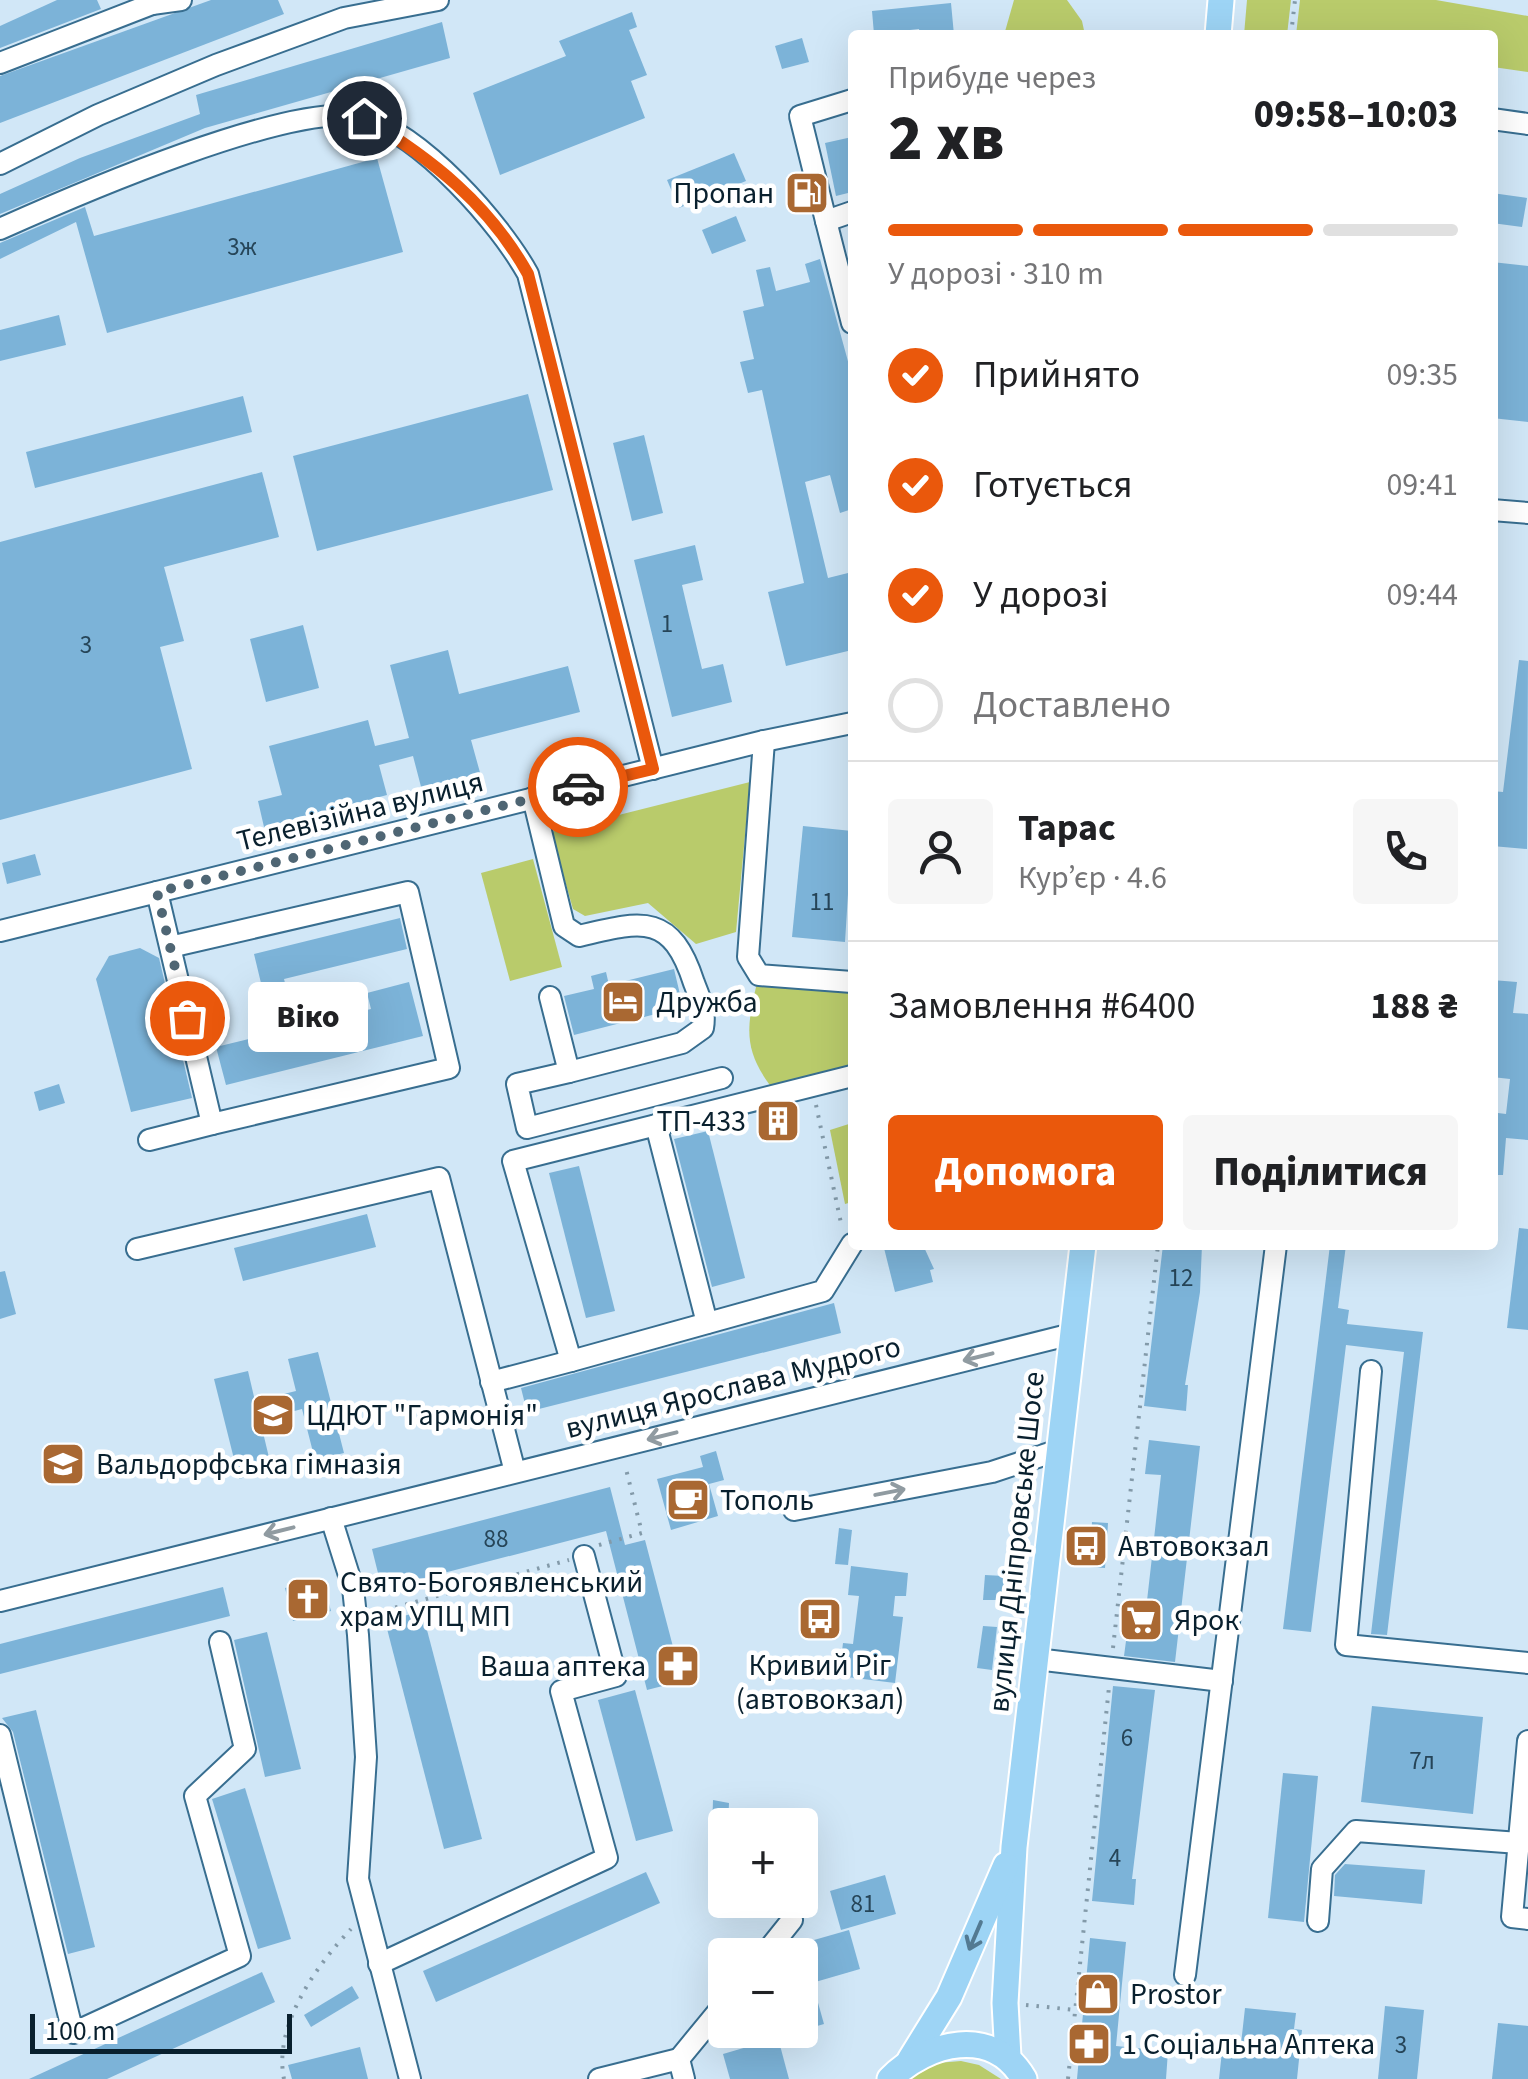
<!DOCTYPE html>
<html lang="uk">
<meta charset="utf-8">
<style>
:root{--surface:#fff;--page:#f6f6f6;--text:#202124;--muted:#757577;--line:#e0e0e0;--accent:#ea580c}
body{margin:0;font-family:"Source Sans 3",sans-serif;background:var(--page);color:var(--text);height:100vh;display:flex;flex-direction:column;font-size:38px;white-space:nowrap}
*{box-sizing:border-box;margin:0}
p{font-size:32px;color:var(--muted)}
.icon{flex:none;width:55px;height:55px;fill:none;stroke:currentColor;stroke-width:2;stroke-linecap:round;stroke-linejoin:round}
.map{position:relative;flex:1;overflow:hidden}
.sheet{position:absolute;left:848px;top:30px;width:650px;height:1220px;display:flex;flex-direction:column;background:var(--surface);border-radius:10px;box-shadow:0 10px 40px #0002}
.sheet>*{flex:none}
.fabs{position:absolute;left:708px;top:1808px;display:grid;gap:20px}
.fabs a{display:grid;place-items:center;width:110px;height:110px;border-radius:10px;background:var(--surface);box-shadow:0 10px 40px #0002;font-size:50px}
.scale{position:absolute;left:30px;bottom:25px;width:262px;box-sizing:border-box;padding-left:10px;border:5px solid #09202e;border-top:0;font-size:28px;line-height:35px;white-space:nowrap;color:#09202e;-webkit-text-stroke:8px #fff;paint-order:stroke}
.pin{position:absolute;display:grid;place-items:center;width:85px;height:85px;color:#fff;margin:-42px;border:5px solid #fff;border-radius:50%;box-shadow:0 2px 10px #0007}
.courier{position:absolute;display:grid;place-items:center;width:100px;height:100px;margin:-50px;border:8px solid #ea580c;border-radius:50%;background:#fff;color:#222;box-shadow:0 2px 12px #0007}
.bubble{position:absolute;height:70px;border-radius:10px;background:var(--surface);box-shadow:0 10px 40px #0002;font-size:32px;font-weight:800;line-height:70px;text-align:center}
.head em{font-style:normal;font-weight:800}
.head div{display:flex;flex-direction:column-reverse}
.head{display:flex;align-items:center;justify-content:space-between;height:170px;padding:0 40px}
h1{font-size:65px;font-weight:800;line-height:75px}
.bar{display:grid;grid-template-columns:repeat(4,1fr);gap:15px 10px;align-content:center;height:120px;padding:0 40px}
.bar i{height:12px;border-radius:8px;background:var(--line)}
.bar .on{background:var(--accent)}
.bar p{grid-column:span 4}
.line{display:flex;align-items:center;gap:25px;padding:0 40px;border-top:2px solid var(--line)}
.line div{flex:1}
.round{display:grid;place-items:center;flex:none;width:105px;height:105px;border-radius:10px;background:var(--page)}
ol{padding:0 40px;list-style:none}
li{display:flex;align-items:center;gap:30px;height:110px}
li p{margin-inline-start:auto}
li .icon{padding:10px;border-radius:50%;background:var(--accent);color:#fff;stroke-width:4}
li:last-child{color:var(--muted)}
li i{width:55px;height:55px;border:5px solid var(--line);border-radius:50%}
.primary-button{display:flex;gap:20px;margin-top:auto;padding:20px 40px}
.primary-button a{flex:1;height:115px;border-radius:10px;background:var(--accent);color:#fff;font-size:40px;font-weight:800;line-height:115px;text-align:center}
.primary-button a+a{background:var(--page);color:var(--text)}
.map>svg:first-child{display:block}
.green{fill:#b9cb6b}
.building{fill:#7cb3d8}
.lines{fill:none;stroke-linecap:round;stroke-linejoin:round}
.minor-casing{stroke:#386e90;stroke-width:24}
.major-casing{stroke:#fff;stroke-width:29}
.path{stroke:#839aa9;stroke-width:4;stroke-dasharray:2.5 8;stroke-linecap:butt}
.minor{stroke:#fff;stroke-width:20}
.major{stroke:#9dd4f5;stroke-width:25}
.oneway{stroke:#909ba1}
.oneway2{stroke:#537a92}
.done{stroke:#4f6674;stroke-width:10;stroke-dasharray:0 18}
.route{stroke:#ea580c;stroke-width:12}
.labels{text-anchor:middle;stroke-width:9;stroke-linejoin:round;paint-order:stroke}
.number-label{font-size:25px;fill:#264558}
.poi-label{font-size:30px;fill:#09202e;stroke:#fff;text-anchor:start}
.street-label{font-size:30px;fill:#09202e;stroke:#fff}
</style>
<div class="map">
<svg width="1528" height="2079" viewBox="0 0 1528 2079">
<rect width="100%" height="100%" fill="#d1e7f7"/>
<g class="green">
<path d="M1014,0H1067L1082,21L1085,35H1004Z"/>
<path d="M1247,0H1291L1287,35H1244Z"/>
<path d="M1300,0H1436L1528,16V72L1493,67L1492,35H1296Z"/>
<path d="M750,782L736,932L696,944L648,903L585,916L573,909L551,832Z"/>
<path d="M533,859L562,967L510,981L481,873Z"/>
<path d="M759,975L852,982V1076L777,1094C741,1051 746,1027 759,975Z"/>
<path d="M852,1123V1202L845,1204L830,1130Z"/>
<path d="M961,2061L979,2065L1001,2079H910L937,2063Z"/>
</g>
<g class="building">
<path d="M57,0H97L101,9L0,48V26Z"/>
<path d="M211,0H278L284,14L0,123V76Z"/>
<path d="M951,3L954,35H920L919,29L874,34L872,11Z"/>
<path d="M632,12L637,27L629,30L647,75L631,81L645,118L500,175L473,93L566,56L559,41Z"/>
<path d="M442,22L450,58L205,128L0,214V194L80,158L200,114L196,95Z"/>
<path d="M802,38L809,62L782,69L775,46Z"/>
<path d="M852,137V192L836,196L825,143Z"/>
<path d="M734,153L746,181L679,208L667,180Z"/>
<path d="M377,158L403,252L107,333L76,222L0,259V243L85,207L94,236Z"/>
<path d="M1492,193L1527,198L1522,227L1492,223Z"/>
<path d="M736,216L746,241L712,254L702,230Z"/>
<path d="M820,259L852,376V509L840,513L830,475L805,482L828,578L852,572V650L786,666L768,592L804,583L762,390L748,393L740,362L754,359L743,311L764,306L756,270L770,267L776,291L810,282L805,264Z"/>
<path d="M1492,262L1528,266V422L1492,418Z"/>
<path d="M59,315L66,345L0,361V330Z"/>
<path d="M528,394L553,490L317,551L293,456Z"/>
<path d="M243,396L252,432L35,488L26,452Z"/>
<path d="M644,435L663,513L632,521L613,443Z"/>
<path d="M262,472L279,537L164,567L184,641L160,647L192,769L0,820V542Z"/>
<path d="M695,545L703,580L682,585L688,611L702,669L723,664L732,702L672,717L634,560Z"/>
<path d="M303,625L319,688L266,702L250,639Z"/>
<path d="M448,650L459,694L568,666L580,712L471,740L484,787L425,802L413,756L379,765L387,795L264,827L258,801L282,795L269,746L368,720L375,746L409,738L390,665Z"/>
<path d="M1519,660L1528,661L1527,849L1492,846V791L1503,792Z"/>
<path d="M803,826L852,831L845,942L792,937Z"/>
<path d="M35,854L41,875L7,884L2,863Z"/>
<path d="M400,918L407,949L284,979L296,1027L371,1009L367,993L409,982L423,1036L226,1085L216,1047L273,1033L254,954Z"/>
<path d="M140,948L159,958L192,1098L131,1112L96,979L109,956Z"/>
<path d="M674,969L683,1007L574,1035L564,996L594,989L591,976L606,972L609,985Z"/>
<path d="M1492,980L1517,982L1513,1013L1528,1014V1140L1506,1138L1503,1175H1492V1125L1497,1126L1498,1113L1506,1114L1510,1079L1492,1077Z"/>
<path d="M59,1084L65,1103L39,1111L34,1092Z"/>
<path d="M785,1107L792,1131L772,1136L765,1112Z"/>
<path d="M708,1131L745,1278L712,1287L674,1139Z"/>
<path d="M579,1166L615,1311L586,1318L549,1173Z"/>
<path d="M367,1214L376,1247L243,1281L234,1248Z"/>
<path d="M1519,1228L1528,1229V1330L1507,1328Z"/>
<path d="M896,1245H923L934,1269L930,1270L933,1282L895,1292L884,1248Z"/>
<path d="M1163,1245H1202L1200,1292L1185,1385H1188L1186,1411L1144,1406Z"/>
<path d="M1330,1245H1346L1338,1308L1349,1310L1347,1324L1423,1332L1387,1635L1371,1634L1404,1352L1346,1345L1311,1632L1283,1629Z"/>
<path d="M5,1271L16,1314L0,1319V1272Z"/>
<path d="M834,1303L841,1333L527,1412L521,1388Z"/>
<path d="M318,1352L344,1453L315,1460L302,1409L260,1420L272,1470L239,1479L214,1379L248,1371L255,1401L296,1391L288,1359Z"/>
<path d="M1149,1440L1200,1446L1175,1662L1124,1656L1128,1626L1144,1627L1153,1548L1161,1475L1145,1474Z"/>
<path d="M716,1451L724,1480L709,1484L718,1516L671,1530L657,1479L703,1467L700,1456Z"/>
<path d="M610,1487L625,1545L645,1540L682,1681L647,1690L606,1531L382,1589L372,1549Z"/>
<path d="M1092,1522L1108,1523L1105,1568L1089,1567Z"/>
<path d="M839,1528L852,1530L848,1565L835,1564Z"/>
<path d="M851,1566L908,1573L906,1596H895L893,1616L903,1617L895,1683L839,1676L843,1643L853,1644L859,1596L848,1595Z"/>
<path d="M985,1575L1004,1576L1003,1600H983Z"/>
<path d="M322,1578L331,1611L293,1621L285,1588Z"/>
<path d="M223,1587L230,1616L0,1674V1644Z"/>
<path d="M422,1611L482,1839L444,1849L385,1621Z"/>
<path d="M983,1626L997,1627L992,1670L977,1668Z"/>
<path d="M267,1632L301,1769L265,1777L234,1640Z"/>
<path d="M1113,1686L1155,1690L1132,1879H1136L1134,1905L1092,1901Z"/>
<path d="M635,1690L673,1831L636,1841L598,1700Z"/>
<path d="M1372,1706L1483,1717L1473,1814L1361,1802Z"/>
<path d="M36,1710L95,1947L68,1954L13,1732L2,1718Z"/>
<path d="M1283,1773L1318,1776L1304,1922L1268,1918Z"/>
<path d="M245,1788L291,1939L258,1949L212,1799Z"/>
<path d="M713,1800L729,1803L728,1825L725,1892L710,1895Z"/>
<path d="M1345,1864L1425,1870L1422,1904L1334,1896L1335,1875Z"/>
<path d="M646,1872L660,1903L436,2002L423,1971Z"/>
<path d="M885,1875L896,1914L841,1930L830,1891Z"/>
<path d="M849,1930L860,1969L805,1985L800,1944Z"/>
<path d="M1090,1938L1126,1942L1116,2046L1168,2051L1166,2079H1077Z"/>
<path d="M262,1972L275,2002L107,2079H29Z"/>
<path d="M813,1985L824,2024L800,2031V1989Z"/>
<path d="M352,1986L359,1998L311,2027L304,2015Z"/>
<path d="M1385,2006L1424,2010L1417,2079H1378Z"/>
<path d="M1245,2008L1296,2013L1294,2029L1302,2030L1297,2079H1219L1222,2051L1240,2053Z"/>
<path d="M1498,2023L1528,2026V2079H1492Z"/>
<path d="M778,2038L789,2079H730L723,2054Z"/>
<path d="M360,2047L368,2079H292L288,2065Z"/>
</g>
<g class="lines">
<defs>
<g id="minor">
<path d="M152,4L181,0"/>
<path d="M0,63L152,4L151,0"/>
<path d="M1492,119L1528,124"/>
<path d="M0,164L98,115L216,65L344,18L438,0"/>
<path d="M852,212L826,221L852,323"/>
<path d="M826,221L800,116L852,100"/>
<path d="M0,229C69,198 297,98 364,118C423,136 499,222 528,274L653,769"/>
<path d="M1492,510L1528,513"/>
<path d="M764,741L748,957L759,975L852,982"/>
<path d="M533,798L564,926L579,936C642,921 671,912 694,983C700,998 706,1011 703,1028L682,1043L569,1072L550,997"/>
<path d="M157,892L212,1124L449,1068L408,892L170,947"/>
<path d="M0,931L764,741L852,723"/>
<path d="M569,1072L517,1084L527,1128L722,1078"/>
<path d="M852,1076L513,1161L571,1361L823,1291L852,1244"/>
<path d="M656,1125L707,1323"/>
<path d="M149,1140L212,1124"/>
<path d="M137,1249L439,1178L515,1472"/>
<path d="M1371,1371L1346,1645L1528,1663"/>
<path d="M491,1382L571,1361"/>
<path d="M794,1510L992,1472L1059,1450"/>
<path d="M331,1518L353,1588L358,1635L366,1757L358,1879L410,2079"/>
<path d="M0,1601L1072,1334"/>
<path d="M1036,1659L1222,1681"/>
<path d="M0,1735L73,2033L240,1956L195,1796L245,1749L220,1642"/>
<path d="M1528,1741L1512,1917L1528,1919"/>
<path d="M1318,1921L1322,1869L1356,1831L1519,1843"/>
<path d="M764,1955L792,1920L786,1900"/>
<path d="M379,1964L607,1858L561,1691L616,1676L584,1556"/>
<path d="M1185,1975L1276,1245"/>
<path d="M679,2059L725,2003"/>
<path d="M599,2079L679,2059L684,2079"/>
</g>
<g id="major">
<path d="M1218,35L1221,0"/>
<path d="M1008,2057L1005,2003L1014,1847L1083,1245"/>
<path d="M910,2060L949,1997L1006,1865"/>
<path d="M890,2079C927,2042 993,2025 1024,2079"/>
</g>
</defs>
<use href="#minor" class="minor-casing"/>
<use href="#major" class="major-casing"/>
<g class="path">
<path d="M1291,35L1295,0"/>
<path d="M816,1105L842,1228"/>
<path d="M599,1545L642,1533L625,1465"/>
<path d="M375,1613L569,1560"/>
<path d="M1113,1648L1158,1245"/>
<path d="M1026,2005L1076,2010"/>
<path d="M284,2079C273,2026 316,1966 351,1929"/>
<path d="M1068,2079L1109,1687"/>
</g>
<use href="#minor" class="minor"/>
<use href="#major" class="major"/>
</g>
<defs><path id="oneway-shaft" d="M-6 0H5M1.5-3L5.5 0L1.5 3" fill="none" stroke-width="1.6" stroke-linecap="round" stroke-linejoin="round" transform="scale(2.5)"/></defs>
<g class="oneway">
<use href="#oneway-shaft" transform="translate(978 1357) rotate(166)"/>
<use href="#oneway-shaft" transform="translate(662 1436) rotate(166)"/>
<use href="#oneway-shaft" transform="translate(890 1492) rotate(-11)"/>
<use href="#oneway-shaft" transform="translate(279 1531) rotate(166)"/>
</g>
<use class="oneway2" href="#oneway-shaft" transform="translate(975 1936) rotate(113)"/>
<g class="lines">
<path class="done" d="M187,1018L157,892L578,787"/>
<path class="route" d="M364,118C432,159 489,204 528,274L653,769L578,787"/>
</g>
<defs>
<symbol id="fuel-square" viewBox="-11 -11 22 22"><rect x="-9" y="-9" width="18" height="18" rx="4" fill="#a96832" stroke="#fff"/><path d="M-5.5-6h7V0h2V4h1.3V-2.5L3-4.5l.8-.8L6-3V5H2.5V1h-1V6h-7ZM-4.2-4.7v3.2H.2V-4.7Z" fill="#fff"/></symbol>
<symbol id="hotel-square" viewBox="-11 -11 22 22"><rect x="-9" y="-9" width="18" height="18" rx="4" fill="#a96832" stroke="#fff"/><path d="M-6-4.5h1.5V1H6V5H4.5V3h-9V5H-6ZM-4 0a1.8 1.8 0 1 1 3.6 0ZM.5 0V-2.5h3Q6-2.5 6 0Z" fill="#fff"/></symbol>
<symbol id="building-square" viewBox="-11 -11 22 22"><rect x="-9" y="-9" width="18" height="18" rx="4" fill="#a96832" stroke="#fff"/><path d="M-4-6H4V6H1V3H-1V6H-4ZM-2.5-4.3h1.7v1.8h-1.7ZM.8-4.3h1.7v1.8H.8ZM-2.5-1h1.7V.8h-1.7ZM.8-1h1.7V.8H.8Z" fill="#fff"/></symbol>
<symbol id="school-square" viewBox="-11 -11 22 22"><rect x="-9" y="-9" width="18" height="18" rx="4" fill="#a96832" stroke="#fff"/><path d="M0-5L7-2L0 1L-7-2ZM-4 1L0 2.5L4 1V4Q0 6-4 4Z" fill="#fff"/></symbol>
<symbol id="cafe-square" viewBox="-11 -11 22 22"><rect x="-9" y="-9" width="18" height="18" rx="4" fill="#a96832" stroke="#fff"/><path d="M-5.5-4.5H6V0H3Q3 3.5 0 3.5H-2.5Q-5.5 3.5-5.5 0ZM3-3.2v2h1.7v-2ZM-6 4.5H4V6H-6Z" fill="#fff"/></symbol>
<symbol id="bus-square" viewBox="-11 -11 22 22"><rect x="-9" y="-9" width="18" height="18" rx="4" fill="#a96832" stroke="#fff"/><path d="M-5-6H5V4H4V6H2V4H-2V6H-4V4H-5ZM-3.5-4V0h7V-4ZM-3.5 1.2v1.5H-2V1.2ZM2 1.2v1.5H3.5V1.2Z" fill="#fff"/></symbol>
<symbol id="church-square" viewBox="-11 -11 22 22"><rect x="-9" y="-9" width="18" height="18" rx="4" fill="#a96832" stroke="#fff"/><path d="M-1.2-6h2.4v3.5h3.3v2.4h-3.3V6h-2.4V-.1h-3.3v-2.4h3.3Z" fill="#fff"/></symbol>
<symbol id="supermarket-square" viewBox="-11 -11 22 22"><rect x="-9" y="-9" width="18" height="18" rx="4" fill="#a96832" stroke="#fff"/><path d="M-6-5.5h2.5l.6 2H6L4.5 2H-2.5L-4.4-4H-6ZM-1.5 3.2a1.3 1.3 0 1 0 .1 0ZM3 3.2a1.3 1.3 0 1 0 .1 0Z" fill="#fff"/></symbol>
<symbol id="pharmacy-square" viewBox="-11 -11 22 22"><rect x="-9" y="-9" width="18" height="18" rx="4" fill="#a96832" stroke="#fff"/><path d="M-2-6h4v4h4v4h-4v4h-4v-4h-4v-4h4Z" fill="#fff"/></symbol>
<symbol id="shop-square" viewBox="-11 -11 22 22"><rect x="-9" y="-9" width="18" height="18" rx="4" fill="#a96832" stroke="#fff"/><path d="M-5-2.5h2.3a2.7 3.5 0 0 1 5.4 0H5L5.5 6h-11ZM-1.5-2.5h3a1.5 2.3 0 0 0-3 0Z" fill="#fff"/></symbol>
</defs>
<g fill-rule="evenodd">
<use href="#fuel-square" x="782" y="168" width="50" height="50"/>
<use href="#hotel-square" x="598" y="977" width="50" height="50"/>
<use href="#building-square" x="753" y="1096" width="50" height="50"/>
<use href="#school-square" x="248" y="1390" width="50" height="50"/>
<use href="#school-square" x="38" y="1439" width="50" height="50"/>
<use href="#cafe-square" x="663" y="1475" width="50" height="50"/>
<use href="#bus-square" x="1061" y="1521" width="50" height="50"/>
<use href="#church-square" x="283" y="1574" width="50" height="50"/>
<use href="#bus-square" x="795" y="1594" width="50" height="50"/>
<use href="#supermarket-square" x="1116" y="1595" width="50" height="50"/>
<use href="#pharmacy-square" x="653" y="1641" width="50" height="50"/>
<use href="#shop-square" x="1073" y="1969" width="50" height="50"/>
<use href="#pharmacy-square" x="1064" y="2019" width="50" height="50"/>
</g>
<g class="labels">
<g class="number-label">
<text x="242" y="255">3ж</text>
<text x="667" y="632">1</text>
<text x="86" y="653">3</text>
<text x="822" y="910">11</text>
<text x="1181" y="1286">12</text>
<text x="496" y="1547">88</text>
<text x="1127" y="1746">6</text>
<text x="1422" y="1769">7л</text>
<text x="1115" y="1866">4</text>
<text x="863" y="1912">81</text>
<text x="1401" y="2053">3</text>
</g>
<g class="poi-label">
<text x="774" y="203" text-anchor="end">Пропан</text>
<text x="656" y="1012">Дружба</text>
<text x="746" y="1131" text-anchor="end">ТП-433</text>
<text x="306" y="1425">ЦДЮТ "Гармонія"</text>
<text x="96" y="1474">Вальдорфська гімназія</text>
<text x="720" y="1510">Тополь</text>
<text x="1118" y="1556">Автовокзал</text>
<text x="340" y="1592">Свято-Богоявленський<tspan x="340" dy="34">храм УПЦ МП</tspan></text>
<text x="1174" y="1630">Ярок</text>
<text x="820" y="1675" text-anchor="middle">Кривий Ріг<tspan x="820" dy="34">(автовокзал)</tspan></text>
<text x="646" y="1676" text-anchor="end">Ваша аптека</text>
<text x="1130" y="2004">Prostor</text>
<text x="1122" y="2054">1 Соціальна Аптека</text>
</g>
<g class="street-label">
<text transform="translate(360 811) rotate(-14)" y="10">Телевізійна вулиця</text>
<text transform="translate(733 1387) rotate(-14)" y="10">вулиця Ярослава Мудрого</text>
<text transform="translate(1016 1542) rotate(-84)" y="10">вулиця Дніпровське Шосе</text>
</g>
</g>
</svg>
<div class="fabs">
<a>+</a>
<a>−</a>
</div>
<div class="scale">100 m</div>
<div class="pin" style="left:187px;top:1018px;background:#ea580c"><svg class="icon" aria-label="bag" viewBox="0 0 24 24"><path d="M5 8h14l-1 12H6zM9 8a3 3 0 0 1 6 0"/></svg></div>
<div class="pin" style="left:364px;top:118px;background:#1f2937"><svg class="icon" aria-label="home" viewBox="0 0 24 24"><path d="M3 11l9-7 9 7M6 9v11h12V9"/></svg></div>
<div class="courier" style="left:578px;top:787px"><svg class="icon" aria-label="car" viewBox="0 0 24 24"><path d="M5 17H2v-5l4-1 3-4h7l3 4 3 1v5h-3M9 17h6M6 11h13"/><circle cx="7" cy="17" r="2"/><circle cx="17" cy="17" r="2"/></svg></div>
<div class="bubble" style="left:248px;top:982px;width:120px">Віко</div>
<section class="sheet">
<div class="head"><div><h1>2 хв</h1><p>Прибуде через</p></div><em>09:58–10:03</em></div>
<div class="bar"><i class="on"></i><i class="on"></i><i class="on"></i><i></i><p>У дорозі · 310 m</p></div>
<ol>
<li><svg class="icon" aria-label="check" viewBox="0 0 24 24"><path d="M5 12l5 5 9-10"/></svg>Прийнято<p>09:35</p></li>
<li><svg class="icon" aria-label="check" viewBox="0 0 24 24"><path d="M5 12l5 5 9-10"/></svg>Готується<p>09:41</p></li>
<li><svg class="icon" aria-label="check" viewBox="0 0 24 24"><path d="M5 12l5 5 9-10"/></svg>У дорозі<p>09:44</p></li>
<li><i></i>Доставлено</li>
</ol>
<div class="line" style="height:180px"><a class="round"><svg class="icon" aria-label="person" viewBox="0 0 24 24"><circle cx="12" cy="8" r="4"/><path d="M4 21q1-7 8-7t8 7"/></svg></a><div><b>Тарас</b><p>Кур’єр · 4.6</p></div><a class="round"><svg class="icon" aria-label="phone" viewBox="0 0 24 24"><path d="M5 4h4l2 5-3 2q2 4 5 5l2-3 5 2v4C11 20 4 13 5 4z"/></svg></a></div>
<div class="line" style="height:130px"><div>Замовлення #6400</div><b>188 ₴</b></div>
<div class="primary-button"><a>Допомога</a><a>Поділитися</a></div>
</section>
</div>
